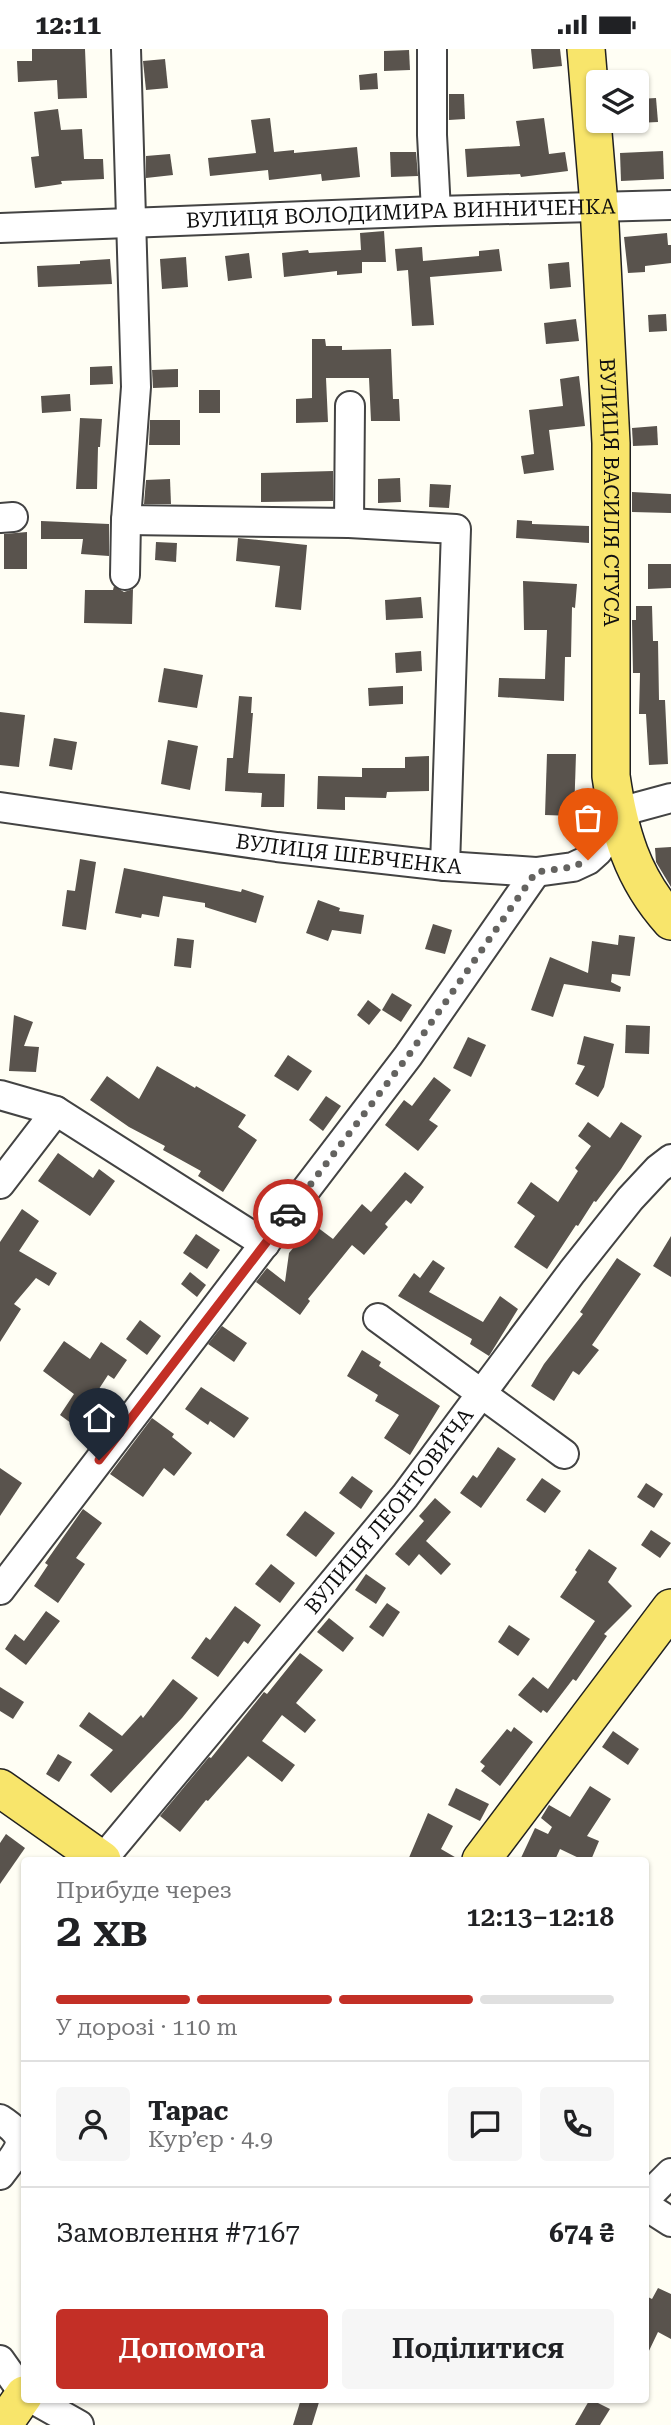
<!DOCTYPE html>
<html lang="uk">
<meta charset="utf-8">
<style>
:root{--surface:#fff;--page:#f6f6f6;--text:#202124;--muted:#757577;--line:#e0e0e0;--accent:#c32f26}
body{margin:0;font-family:"Roboto Serif",serif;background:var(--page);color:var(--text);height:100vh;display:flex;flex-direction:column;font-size:26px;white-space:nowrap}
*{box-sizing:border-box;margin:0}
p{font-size:23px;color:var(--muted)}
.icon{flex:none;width:38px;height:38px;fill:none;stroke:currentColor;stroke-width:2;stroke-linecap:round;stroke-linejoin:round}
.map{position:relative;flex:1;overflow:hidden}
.panel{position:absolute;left:21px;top:1808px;width:628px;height:546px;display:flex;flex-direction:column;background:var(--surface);border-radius:7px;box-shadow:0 2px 5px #0004}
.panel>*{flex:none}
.controls{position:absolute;left:586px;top:21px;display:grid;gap:14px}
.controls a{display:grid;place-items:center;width:63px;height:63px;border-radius:7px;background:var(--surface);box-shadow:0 2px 5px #0004;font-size:35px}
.pin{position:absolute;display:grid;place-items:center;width:60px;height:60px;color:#fff;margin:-72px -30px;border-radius:50% 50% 50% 0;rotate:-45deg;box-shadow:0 0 7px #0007}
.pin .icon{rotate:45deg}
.courier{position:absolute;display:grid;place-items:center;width:70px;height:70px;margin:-35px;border:5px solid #c32f26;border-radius:50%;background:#fff;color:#222;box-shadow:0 2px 9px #0007}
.head em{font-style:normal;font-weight:600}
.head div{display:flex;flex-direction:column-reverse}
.head{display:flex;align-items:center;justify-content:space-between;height:119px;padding:0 35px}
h1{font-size:46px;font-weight:600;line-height:52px}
.bar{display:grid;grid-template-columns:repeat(4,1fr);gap:10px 7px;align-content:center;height:84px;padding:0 35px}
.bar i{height:9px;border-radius:5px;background:var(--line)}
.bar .current{background:var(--accent)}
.bar p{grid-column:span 4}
.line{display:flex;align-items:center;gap:18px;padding:0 35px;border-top:2px solid var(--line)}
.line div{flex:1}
.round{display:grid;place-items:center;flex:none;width:74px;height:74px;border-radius:7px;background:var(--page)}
.cta{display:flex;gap:14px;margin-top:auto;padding:14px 35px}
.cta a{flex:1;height:80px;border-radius:7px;background:var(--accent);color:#fff;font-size:28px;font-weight:600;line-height:80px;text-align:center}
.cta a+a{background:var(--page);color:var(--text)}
.status{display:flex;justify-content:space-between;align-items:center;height:49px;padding:0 35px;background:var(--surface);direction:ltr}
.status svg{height:19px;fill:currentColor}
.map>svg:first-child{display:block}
.building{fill:#59534d}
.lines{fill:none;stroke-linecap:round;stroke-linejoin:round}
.minor-casing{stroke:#434343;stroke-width:32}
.major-casing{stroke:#212121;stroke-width:40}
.minor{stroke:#fff;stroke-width:28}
.major{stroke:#f8e56b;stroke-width:37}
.done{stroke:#646360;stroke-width:7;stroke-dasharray:0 12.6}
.route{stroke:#c32f26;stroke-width:9}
.labels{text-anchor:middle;stroke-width:7;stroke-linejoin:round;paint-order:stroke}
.street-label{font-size:21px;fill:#101010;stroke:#fff}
</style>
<div class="status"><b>12:11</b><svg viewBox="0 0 49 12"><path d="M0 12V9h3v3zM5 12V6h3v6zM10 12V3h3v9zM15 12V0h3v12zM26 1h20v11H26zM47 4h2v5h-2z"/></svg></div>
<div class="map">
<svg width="671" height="2376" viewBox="0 0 671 2376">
<rect width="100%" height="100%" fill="#fffef4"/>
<g class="building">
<path d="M32,0H85L87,49L58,50L57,31L18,33L17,12H32Z"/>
<path d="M531,0H560L562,17L533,20Z"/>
<path d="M409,1L410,21L384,22V2Z"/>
<path d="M165,10L168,39L146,41L143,12Z"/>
<path d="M377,24L378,40L360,41L359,26Z"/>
<path d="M449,45H464L465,70L449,71Z"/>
<path d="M656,49L658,73L637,74L638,50Z"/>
<path d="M58,60L61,81L82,80L84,110H103L104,130L61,132L62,135L35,139L31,108L39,107L34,63Z"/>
<path d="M270,69L274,103L294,101V104L357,98L360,128L322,132L321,125L269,131L268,121L210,127L208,109L256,104L251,71Z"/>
<path d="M544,69L549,105L565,103L568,122L521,128L520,125L467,128L465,100L520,97L516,72Z"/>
<path d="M663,102L664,130L621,132L620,104Z"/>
<path d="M390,103H416L418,127L391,128Z"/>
<path d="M170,105L173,126L146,129V107Z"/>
<path d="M384,182L386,213H362V224L337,226V222L284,228L282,204L308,201L309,204L361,201L360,184Z"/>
<path d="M667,184L668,196H671V214L645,217V223L628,224L624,188Z"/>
<path d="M422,198L423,212L479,207V202L499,200L502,222L430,228L434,276L412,277L408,221L397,222L395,200Z"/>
<path d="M249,204L252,229L228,232L225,207Z"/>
<path d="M186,208L188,238L162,240L160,210Z"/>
<path d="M110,210L112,235L38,238L37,217L80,215V212Z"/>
<path d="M569,213L571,238L550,240L548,215Z"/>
<path d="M666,265L667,282L649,283L648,266Z"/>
<path d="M576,270L579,292L546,295L544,274Z"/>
<path d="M312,290H325L326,297H342V301L391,300L393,350H399L400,372H371L369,329H326L328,373L296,374V350L312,349Z"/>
<path d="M112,317L113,335L90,336V318Z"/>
<path d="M178,320V338L153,339L152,321Z"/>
<path d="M579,327L585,377L549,381L554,421L524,425L521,407L534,405L529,361L563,357L560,330Z"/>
<rect x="199" y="341" width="21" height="23"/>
<path d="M70,345L71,362L42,364L41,347Z"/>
<path d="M80,369L102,370L100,398H98L97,440H76Z"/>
<path d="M150,371H180V396H149Z"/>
<path d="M657,377L658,396L633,397L632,379Z"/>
<path d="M333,422V452L261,453V424Z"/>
<path d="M400,429L401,453L378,454V430Z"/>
<path d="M170,430L171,455H144L146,431Z"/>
<path d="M430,435L451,436L449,459L429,458Z"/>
<path d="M632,443L671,445V464L632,463Z"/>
<path d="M517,471L532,472V475L589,477V494L516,489Z"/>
<path d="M41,472L109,475V507L81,505L83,490H41Z"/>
<path d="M27,483V520H4V485Z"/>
<path d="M238,489L307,496L301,561L275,558L280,517L236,512Z"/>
<path d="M156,493L177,494L176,513L155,511Z"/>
<path d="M648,515H671V539L648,540Z"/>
<path d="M523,532L577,535L575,559L572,558L571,608H565L564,652L498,648L499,629L545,630L547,581H524Z"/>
<path d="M114,537L124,543L133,540L132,575L84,574L85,541H113Z"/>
<path d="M421,548L423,569L386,571L385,551Z"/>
<path d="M636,557H652L653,592H658L659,651H665L668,715L649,716L646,665H639L640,624H633L632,571H636Z"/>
<path d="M421,602L422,622L396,624L395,604Z"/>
<path d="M164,619L203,626L197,659L158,653Z"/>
<path d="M403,637V655L369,657L368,639Z"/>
<path d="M239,647L252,648L251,664H253L248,724L285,725L284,758H261L262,744L225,742L227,709H233Z"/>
<path d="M0,663L25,666L19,718L0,716Z"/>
<path d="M54,689L77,693L72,721L49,717Z"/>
<path d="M168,691L198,697L190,741L161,735Z"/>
<path d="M547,705H576L574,767L545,766Z"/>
<path d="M429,707V742L387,743L386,749L345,748V761L317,760L318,727L362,728V719H405V708Z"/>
<path d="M671,798V838L656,813L655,799Z"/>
<path d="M80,810L96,813L86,881L62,877L67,841L75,842Z"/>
<path d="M124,819L241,843L242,840L264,847L256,874L205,858V854L163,847L159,868L142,865L141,869L115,864Z"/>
<path d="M318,851L340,859L339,862L364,866L361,885L332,881L328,892L306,884Z"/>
<path d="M433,875L452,881L445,905L425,900Z"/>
<path d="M619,886L635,888L630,927L612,925L611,933L621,938L620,943L564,935L553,968L531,961L550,908L588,924L592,892L618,896Z"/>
<path d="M177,889L194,891L191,919L174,917Z"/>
<path d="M392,944L412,956L401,973L382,961Z"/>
<path d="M368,951L381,961L369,976L357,966Z"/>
<path d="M14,966L33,973L24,997L39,998L36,1023L9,1022Z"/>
<path d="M626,976L650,977L649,1005L625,1004Z"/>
<path d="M584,987L614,995L604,1038L598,1048L575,1035L585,1017L577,1015Z"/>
<path d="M468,988L486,996L471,1028L453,1019Z"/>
<path d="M288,1006L312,1022L298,1042L274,1027Z"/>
<path d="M157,1017L195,1039L196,1037L246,1066L238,1078L257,1091L223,1143L198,1127L201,1122L163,1101L165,1097L129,1078L90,1051L107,1027L139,1050Z"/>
<path d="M434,1028L451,1041L429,1071L438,1077L418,1102L385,1076L404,1051L412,1057Z"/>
<path d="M326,1047L341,1057L323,1082L309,1071Z"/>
<path d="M588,1073L610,1089L621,1073L642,1087L621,1120L596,1153L594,1152L578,1177L576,1176L547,1220L514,1198L535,1167L517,1154L531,1133L558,1153L578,1122L575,1119L591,1097L578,1087Z"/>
<path d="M58,1104L93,1129L99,1120L115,1132L90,1167L38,1132Z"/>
<path d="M405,1123L424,1138L411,1155L406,1151L385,1175L388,1178L364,1206L352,1196L308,1250L310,1252L300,1266L256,1233L267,1219L285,1233L289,1204L313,1175L333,1190L362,1155L371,1163Z"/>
<path d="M22,1160L39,1172L19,1202L57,1224L49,1237L36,1229L14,1255L21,1260L0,1293V1193Z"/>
<path d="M196,1185L220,1201L207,1220L183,1204Z"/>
<path d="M671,1187V1228L653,1217Z"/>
<path d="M617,1209L641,1225L592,1296L599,1301L579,1326L573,1322L554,1352L531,1337L544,1315L583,1265L580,1263Z"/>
<path d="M433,1211L445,1219L429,1243L483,1273L500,1247L518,1260L489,1307L470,1295L472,1290L398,1247L414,1224L420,1229Z"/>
<path d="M190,1223L206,1236L197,1248L181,1235Z"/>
<path d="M140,1271L161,1287L147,1306L126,1290Z"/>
<path d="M222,1277L247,1294L234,1313L208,1295Z"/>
<path d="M64,1292L90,1310L101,1293L127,1311L114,1330L108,1326L75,1377L60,1366L74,1345L43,1322Z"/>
<path d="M362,1301L381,1313L379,1317L440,1357L410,1406L384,1389L399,1366L375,1352L378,1346L347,1327Z"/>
<path d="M201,1338L249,1369L234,1389L210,1372L208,1376L185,1360Z"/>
<path d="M152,1369L174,1385L172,1388L192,1404L174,1427L164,1419L143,1448L110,1425Z"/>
<path d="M498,1398L516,1410L481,1459L460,1444L473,1426L477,1429Z"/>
<path d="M0,1419L22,1434L0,1467Z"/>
<path d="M352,1427L373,1442L361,1460L339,1444Z"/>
<path d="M542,1429L561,1442L545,1464L526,1451Z"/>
<path d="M646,1434L663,1445L654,1459L637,1448Z"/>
<path d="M435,1449L451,1463L426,1492L451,1515L441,1526L419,1505L409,1517L395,1505L424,1472L419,1467Z"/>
<path d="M83,1460L102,1474L76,1509L85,1515L58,1554L34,1537L48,1516L45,1514Z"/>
<path d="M305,1462L335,1484L316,1508L286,1486Z"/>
<path d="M651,1481L671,1494L660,1509L641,1496Z"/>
<path d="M589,1500L617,1519L608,1533L632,1557L604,1585L607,1587L576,1632L573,1630L547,1664L543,1661L541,1664L518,1646L533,1628L548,1640L595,1572L560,1548L577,1523L575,1521Z"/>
<path d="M271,1515L295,1534L280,1554L255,1535Z"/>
<path d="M366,1525L386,1539L376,1555L355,1541Z"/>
<path d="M387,1554L400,1563L383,1588L369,1578Z"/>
<path d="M235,1557L261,1576L248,1595L244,1592L218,1628L191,1609L206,1588L210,1591Z"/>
<path d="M46,1562L60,1572L26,1616L5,1600L15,1585L24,1592Z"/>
<path d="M329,1569L354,1589L343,1603L317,1583Z"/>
<path d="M509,1576L530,1590L518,1607L498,1593Z"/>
<path d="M300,1604L323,1621L296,1654L316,1671L305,1684L282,1666L262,1692L295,1716L282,1733L248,1707L208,1752L206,1751L180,1783L160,1767L209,1708L211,1709L264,1643L267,1645Z"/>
<path d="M173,1630L198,1649L182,1669L111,1744L90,1726L113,1701L79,1677L89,1663L122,1687L141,1666L143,1669Z"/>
<path d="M0,1638L24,1653L13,1670L0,1662Z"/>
<path d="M514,1678L533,1693L500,1737L481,1722L485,1717L480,1713L507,1680L511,1683Z"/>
<path d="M613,1682L639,1700L628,1716L602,1698Z"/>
<path d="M58,1705L72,1713L59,1733L46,1725Z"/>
<path d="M590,1737L611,1750L587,1787L599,1792L591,1811H583L560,1800L555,1811H520L535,1779L548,1785L552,1778L541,1769L549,1756L570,1768Z"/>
<path d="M456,1739L489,1755L480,1772L448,1756Z"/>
<path d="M428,1764L453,1777L441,1800L460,1811H408Z"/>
<path d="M6,1785L25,1799L0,1835V1794Z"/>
<path d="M658,2239L671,2245V2290L658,2283L646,2308V2247L652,2250Z"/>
<path d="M301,2350H320L312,2376H293Z"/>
<path d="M590,2350L610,2360L600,2376H575Z"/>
</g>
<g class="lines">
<defs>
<g id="minor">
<path d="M432,0V86L436,162"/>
<path id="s1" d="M0,179L436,162L671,156"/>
<path d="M0,469L13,468"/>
<path d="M126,471L349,474L456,480L445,817"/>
<path d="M349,474L350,357"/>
<path d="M125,526L126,471L136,338L126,0"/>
<path id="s2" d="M0,758L277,798L445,817L536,823L573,818L588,811L598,802L618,770L634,759L671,749"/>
<path d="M0,1046L56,1062L265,1195"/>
<path d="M0,1135L56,1062"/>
<path d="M378,1269L564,1405"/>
<path d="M0,1541L408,1007L536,823"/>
<path id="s3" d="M102,1811L405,1447L572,1223L630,1150L658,1120L671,1110"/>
<path d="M0,2070C33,2091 19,2100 0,2126"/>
<path d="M646,2149L671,2124"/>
<path d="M646,2157L671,2173"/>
<path d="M0,2311L24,2345"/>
<path d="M33,2350L79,2376"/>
</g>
<g id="major">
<path id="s4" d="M586,0L599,156L611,394V727C619,782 632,829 671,872"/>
<path d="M0,1739L102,1811"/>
<path d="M481,1811L671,1559"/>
<path d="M3,2376L24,2346"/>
</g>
</defs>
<use href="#minor" class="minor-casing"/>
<use href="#major" class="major-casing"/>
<use href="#minor" class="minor"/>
<use href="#major" class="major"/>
</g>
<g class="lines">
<path class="done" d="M288,1165L408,1007L536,823L573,818L588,811"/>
<path class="route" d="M99,1411L288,1165"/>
</g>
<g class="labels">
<g class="street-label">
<text dy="7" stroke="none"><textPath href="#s1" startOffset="401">ВУЛИЦЯ ВОЛОДИМИРА ВИННИЧЕНКА</textPath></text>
<text dy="7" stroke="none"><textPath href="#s4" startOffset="444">ВУЛИЦЯ ВАСИЛЯ СТУСА</textPath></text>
<text dy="7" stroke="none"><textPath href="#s2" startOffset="352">ВУЛИЦЯ ШЕВЧЕНКА</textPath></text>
<text dy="7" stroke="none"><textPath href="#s3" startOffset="452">ВУЛИЦЯ ЛЕОНТОВИЧА</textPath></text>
</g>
</g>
</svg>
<div class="controls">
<a><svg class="icon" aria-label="layers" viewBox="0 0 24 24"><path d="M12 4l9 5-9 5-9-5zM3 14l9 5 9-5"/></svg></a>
</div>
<div class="pin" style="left:588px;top:811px;background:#ea580c"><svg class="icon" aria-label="bag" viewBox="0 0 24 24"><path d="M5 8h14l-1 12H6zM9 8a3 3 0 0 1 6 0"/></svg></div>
<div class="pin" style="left:99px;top:1411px;background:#1f2937"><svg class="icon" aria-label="home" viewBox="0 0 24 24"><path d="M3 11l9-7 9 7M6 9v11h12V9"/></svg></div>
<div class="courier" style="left:288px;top:1165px"><svg class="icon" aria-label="car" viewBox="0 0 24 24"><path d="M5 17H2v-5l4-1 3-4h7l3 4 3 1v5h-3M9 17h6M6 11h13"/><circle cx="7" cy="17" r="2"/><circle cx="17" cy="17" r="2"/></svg></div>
<section class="panel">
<div class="head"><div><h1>2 хв</h1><p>Прибуде через</p></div><em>12:13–12:18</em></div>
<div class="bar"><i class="current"></i><i class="current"></i><i class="current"></i><i></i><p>У дорозі · 110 m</p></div>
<div class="line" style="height:126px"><a class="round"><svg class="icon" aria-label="person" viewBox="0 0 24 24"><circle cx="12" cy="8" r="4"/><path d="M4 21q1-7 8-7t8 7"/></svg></a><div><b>Тарас</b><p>Кур’єр · 4.9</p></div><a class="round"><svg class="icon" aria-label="chat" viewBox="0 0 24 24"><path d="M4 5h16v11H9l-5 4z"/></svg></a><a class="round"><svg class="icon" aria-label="phone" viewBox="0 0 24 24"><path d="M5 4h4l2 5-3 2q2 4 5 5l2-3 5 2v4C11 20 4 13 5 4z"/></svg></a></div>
<div class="line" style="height:91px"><div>Замовлення #7167</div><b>674 ₴</b></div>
<div class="cta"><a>Допомога</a><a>Поділитися</a></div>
</section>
</div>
